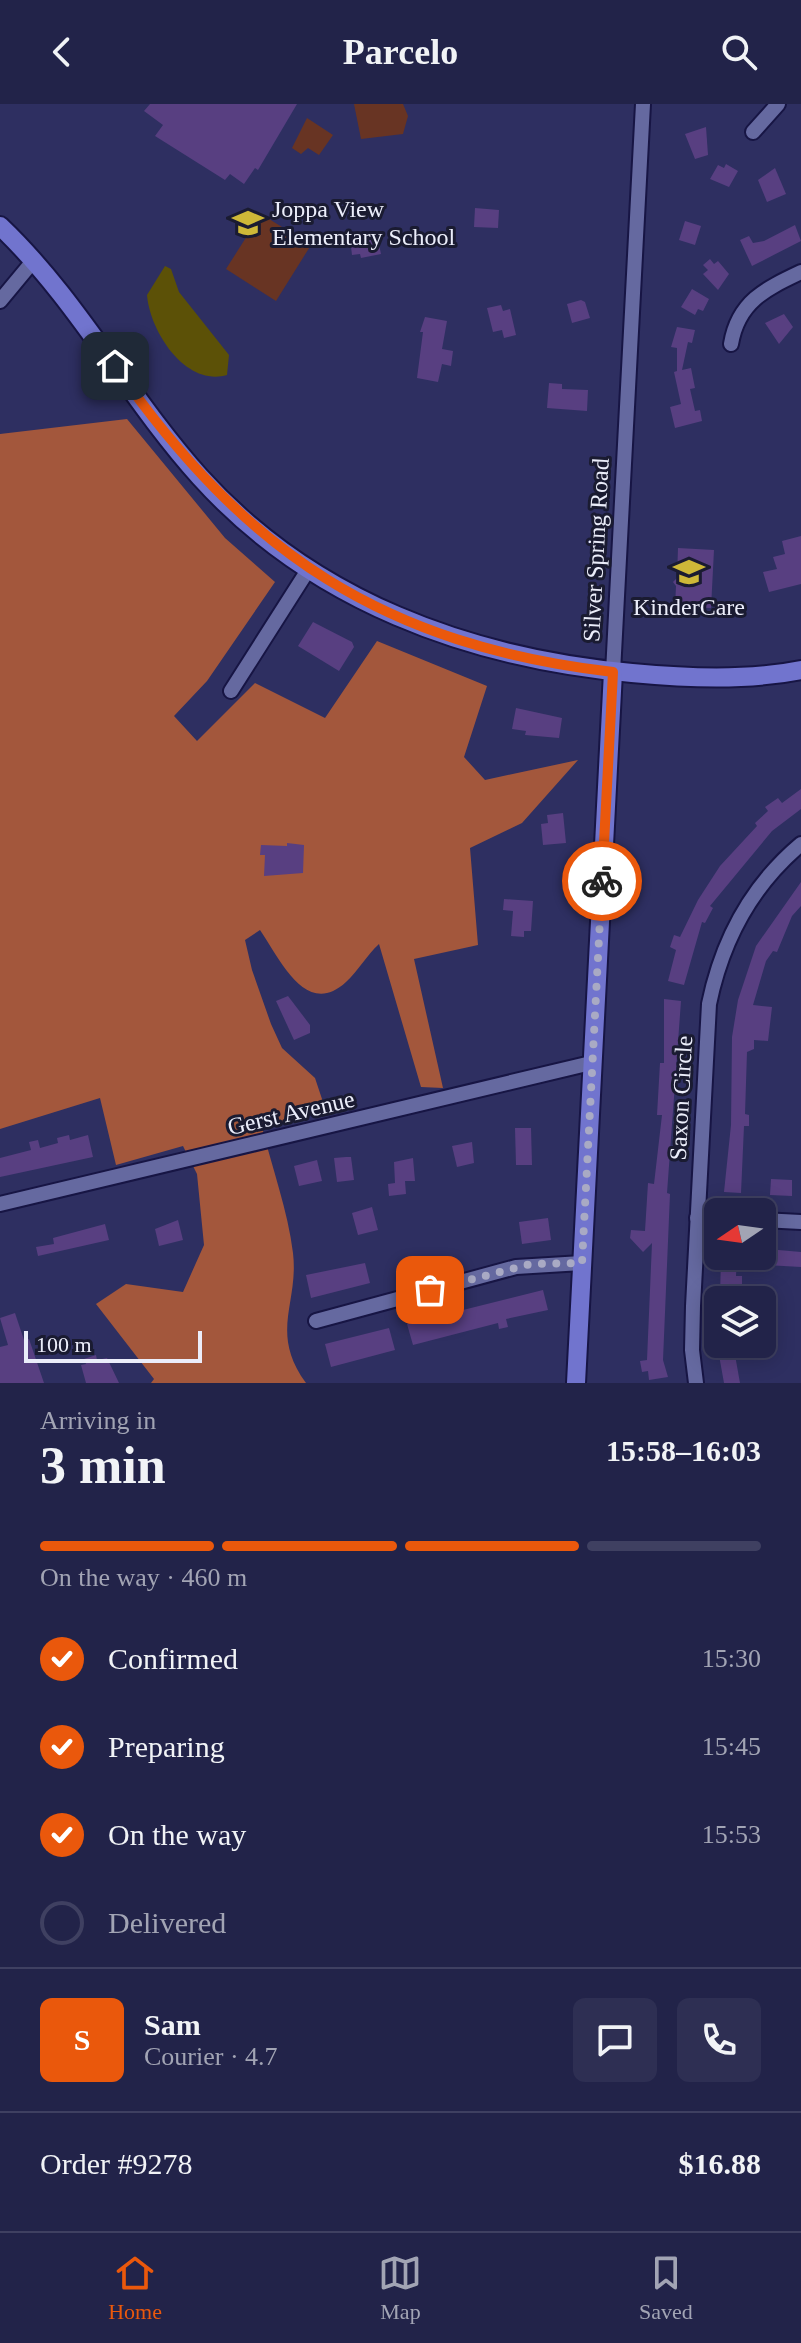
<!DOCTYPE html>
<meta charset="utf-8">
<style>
:root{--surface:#222349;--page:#2e2f53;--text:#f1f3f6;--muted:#a2a4b4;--line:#3f4061;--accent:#ea580c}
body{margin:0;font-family:"Times New Roman",serif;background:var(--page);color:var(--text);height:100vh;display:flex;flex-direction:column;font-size:30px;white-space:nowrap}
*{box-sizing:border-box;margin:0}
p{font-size:26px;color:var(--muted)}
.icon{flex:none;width:44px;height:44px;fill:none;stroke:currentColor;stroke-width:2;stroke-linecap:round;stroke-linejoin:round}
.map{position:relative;height:1279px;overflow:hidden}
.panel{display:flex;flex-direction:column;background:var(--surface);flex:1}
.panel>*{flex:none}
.needle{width:52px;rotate:257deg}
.tools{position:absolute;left:704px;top:1094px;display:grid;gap:16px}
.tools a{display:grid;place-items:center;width:72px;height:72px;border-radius:12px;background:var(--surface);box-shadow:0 4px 20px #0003,0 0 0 2px var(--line);font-size:40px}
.scale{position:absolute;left:24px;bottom:20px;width:178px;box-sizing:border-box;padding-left:8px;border:4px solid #ebedfa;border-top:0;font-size:22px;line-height:28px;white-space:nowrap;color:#ebedfa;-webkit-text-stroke:6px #1a1b31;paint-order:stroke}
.pin{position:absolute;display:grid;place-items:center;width:68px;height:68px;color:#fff;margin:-34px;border-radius:16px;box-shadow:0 4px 12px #0006}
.courier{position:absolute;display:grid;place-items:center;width:80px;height:80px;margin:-40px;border:6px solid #ea580c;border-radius:50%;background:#fff;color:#222;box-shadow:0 2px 10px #0007}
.summary em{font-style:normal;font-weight:700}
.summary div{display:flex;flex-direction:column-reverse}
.summary{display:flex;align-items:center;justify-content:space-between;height:136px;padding:0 40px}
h1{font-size:52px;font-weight:700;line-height:60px}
.bar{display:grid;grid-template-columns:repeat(4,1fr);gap:12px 8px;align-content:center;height:96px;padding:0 40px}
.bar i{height:10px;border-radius:6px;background:var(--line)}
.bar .active{background:var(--accent)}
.bar p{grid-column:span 4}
.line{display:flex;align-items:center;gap:20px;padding:0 40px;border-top:2px solid var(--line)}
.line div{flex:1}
.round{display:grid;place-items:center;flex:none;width:84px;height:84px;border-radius:12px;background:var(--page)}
ol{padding:0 40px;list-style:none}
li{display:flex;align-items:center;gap:24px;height:88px}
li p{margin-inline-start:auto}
li .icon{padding:8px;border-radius:50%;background:var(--accent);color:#fff;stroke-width:4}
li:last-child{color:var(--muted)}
li i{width:44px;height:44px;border:4px solid var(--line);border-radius:50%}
header{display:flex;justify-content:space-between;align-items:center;height:104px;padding:0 40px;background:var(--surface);font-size:36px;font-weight:700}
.menu{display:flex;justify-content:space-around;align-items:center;height:112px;border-top:2px solid var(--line);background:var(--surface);font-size:22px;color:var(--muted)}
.menu a{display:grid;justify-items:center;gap:4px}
.menu .active{color:var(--accent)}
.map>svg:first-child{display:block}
.green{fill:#683423}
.forest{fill:#a3573c}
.water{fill:#5c5107}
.building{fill:#583f81}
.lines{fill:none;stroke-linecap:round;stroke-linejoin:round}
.minor-casing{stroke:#171544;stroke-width:18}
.major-casing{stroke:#171544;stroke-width:22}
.minor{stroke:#6569a0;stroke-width:14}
.major{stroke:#7174ce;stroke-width:18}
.done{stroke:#a9aac4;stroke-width:8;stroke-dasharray:0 14.4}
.route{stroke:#ea580c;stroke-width:10}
.labels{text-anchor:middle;stroke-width:6;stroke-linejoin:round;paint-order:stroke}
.poi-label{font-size:24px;fill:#ebedfa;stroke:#1a1b31;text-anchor:start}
.street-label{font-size:24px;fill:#ebedfa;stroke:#1a1b31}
</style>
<header><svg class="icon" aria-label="back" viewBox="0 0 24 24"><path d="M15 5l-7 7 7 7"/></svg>Parcelo<svg class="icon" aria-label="search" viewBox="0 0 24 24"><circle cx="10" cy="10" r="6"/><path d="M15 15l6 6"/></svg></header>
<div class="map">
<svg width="801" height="1279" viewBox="0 0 801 1279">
<rect width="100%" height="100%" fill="#2e2f61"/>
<g class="green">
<path d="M354,0H403L408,12L403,30L361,35Z"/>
<path d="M307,14L333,31L319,51L308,44L301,50L292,44Z"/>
<path d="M261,110L311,141L276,197L226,165Z"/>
</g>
<path class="forest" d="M127,315L225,434L275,478L207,577L174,612L197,637L255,579L325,614L377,537L487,582L464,653L485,676L578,656L522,719L470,744L478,841L414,855L443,984L421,983L379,840C367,851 358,867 346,878C306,915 280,855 260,826L245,836L252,866L271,920L282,944L315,974L326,1007L262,1023C272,1064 288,1107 293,1149C299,1200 269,1228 306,1279H151L154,1275L96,1200L126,1180L183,1188L204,1141L197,1070L183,1042L116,1061L100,994L0,1025V330Z"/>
<path class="water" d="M165,162L171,165L179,188L229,251L227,271C186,283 150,228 147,191Z"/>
<g class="building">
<path d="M150,0H297L258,66L255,64L244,80L230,70L225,76L155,32L163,21L144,7Z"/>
<path d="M706,23L708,51L695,55L685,30Z"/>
<path d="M726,60L738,67L729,83L710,75L718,61L724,64Z"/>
<path d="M775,64L786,90L767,98L758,76Z"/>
<path d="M475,104L499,106L498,124L474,123Z"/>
<path d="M685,117L701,122L695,141L679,136Z"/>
<path d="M795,121L801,137L752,162L740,136L749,132L753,139L764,137Z"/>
<path d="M377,131L381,150L361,154L360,150L352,151L350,135Z"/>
<path d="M710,155L714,160L718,157L729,170L718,186L703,170L708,166L703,161Z"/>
<path d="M692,185L709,195L703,207L698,205L695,211L681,203Z"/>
<path d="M581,196L585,198L590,214L572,219L567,200Z"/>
<path d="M501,201L503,207L510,205L516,231L504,234L502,226L493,228L487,204Z"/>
<path d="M784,210L793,223L779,240L765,219Z"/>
<path d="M425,213L447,217L442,245L453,247L451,262L442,260L438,278L417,274L423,228H420Z"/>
<path d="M677,223L695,226L692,239L688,238L682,266L691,264L695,284L690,285L695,307L700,306L702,317L675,324L670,303L681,300L674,268L677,267V244L671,243Z"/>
<path d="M549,279L562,280V285L588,286L587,307L547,304Z"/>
<path d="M801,432V480L769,488L763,468L777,465L773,453L785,450L782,437Z"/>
<path d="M678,444L714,446L711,504L675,503L676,482L673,478L677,474Z"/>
<path d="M313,518L352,538L354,543L339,567L298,542Z"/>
<path d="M516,604L562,614L559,634L525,631L526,627L512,625Z"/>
<path d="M801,685V705L772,727L710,802L713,804L705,819L702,818L684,881L668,877L676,846L670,843L674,831L680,833L698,796L720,762L757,722L755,719L768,707L765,703L778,694L782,699Z"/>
<path d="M563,709L566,739L543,741L541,720L548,719L547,711Z"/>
<path d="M287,739L304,741L303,769L264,772L265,751H260L261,741L287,742Z"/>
<path d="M801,778V802L792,812L777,848L773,847L766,857L753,901L772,903L768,937L754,936V945L747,948L745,1010L749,1011V1022H744L741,1089L724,1088L731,1021L732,933L738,896L756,842Z"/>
<path d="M504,795L533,797L531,827H524V833L511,832L513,807L503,806Z"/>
<path d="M288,892L310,921V929L294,936L276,897Z"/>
<path d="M664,895L681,897L667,1089L670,1090L663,1256L668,1273L649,1276L648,1267L642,1268L640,1257L647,1256L652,1139L643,1148L630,1134L631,1126L645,1127L648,1079L654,1080L662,1011H657L660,959H664Z"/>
<path d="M515,1024H531L532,1061H516Z"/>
<path d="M69,1031L70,1036L88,1031L93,1053L0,1073V1054L31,1046L29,1038L38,1036L40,1044L58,1039L57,1034Z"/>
<path d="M472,1038L474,1059L457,1063L452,1042Z"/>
<path d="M346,1053H351L354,1076L337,1078L334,1054Z"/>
<path d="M413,1054L415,1077H405L406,1090L389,1092L388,1080L395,1079L394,1058Z"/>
<path d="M317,1056L322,1077L299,1082L294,1062Z"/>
<path d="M771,1075L792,1076V1092L770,1091Z"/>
<path d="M372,1103L378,1126L358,1131L352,1109Z"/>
<path d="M548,1114L551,1136L522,1140L519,1118Z"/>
<path d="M178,1116L183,1136L159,1142L155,1125Z"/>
<path d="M105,1120L109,1136L38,1152L36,1143L54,1140L53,1134Z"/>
<path d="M767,1145L801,1148V1163L766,1161Z"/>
<path d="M737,1152L736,1172H742V1188H733V1193H720L721,1154Z"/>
<path d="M365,1159L370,1179L311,1194L306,1171Z"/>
<path d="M543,1186L548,1206L506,1215L508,1223L499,1225L498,1219L413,1241L407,1220Z"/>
<path d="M15,1209L24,1236L29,1235L44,1279H0V1243L8,1241L0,1214Z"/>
<path d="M389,1224L395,1246L331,1263L325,1240Z"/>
<path d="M717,1240H743L744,1250L735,1251L740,1279H724Z"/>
<path d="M96,1251L97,1256L107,1254L119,1279H86L81,1261L86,1260L84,1255Z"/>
</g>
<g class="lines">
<defs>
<g id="minor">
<path d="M753,28L778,0"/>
<path d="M0,197L34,156"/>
<path d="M731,240C738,198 765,185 801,168"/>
<path d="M613,568L643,0"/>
<path d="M231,587L308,466"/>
<path d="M0,1100L591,959"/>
<path d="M697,1114L718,1115"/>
<path d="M762,1116L801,1118"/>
<path d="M316,1217L516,1163L582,1159"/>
<path d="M696,1279L692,1246L693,1202L709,900C722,837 751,782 801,740"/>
</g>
<g id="major">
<path d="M0,122C78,196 128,293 200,373C312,497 469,554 632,569C686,574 747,577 801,566"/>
<path d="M576,1279L613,568"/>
</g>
</defs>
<use href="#minor" class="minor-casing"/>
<use href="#major" class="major-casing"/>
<use href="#minor" class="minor"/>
<use href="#major" class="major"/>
</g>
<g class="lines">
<path class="done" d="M430,1186L531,1160L582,1159L602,777"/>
<path class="route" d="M115,262C246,450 384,541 613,568L602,777"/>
</g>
<defs>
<symbol id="school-bare" viewBox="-9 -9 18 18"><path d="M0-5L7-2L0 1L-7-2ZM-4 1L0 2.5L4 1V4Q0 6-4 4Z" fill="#ceb838" stroke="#1a1b31" stroke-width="2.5" paint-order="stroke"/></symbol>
</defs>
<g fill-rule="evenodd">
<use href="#school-bare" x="226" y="97" width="44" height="44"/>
<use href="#school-bare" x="667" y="446" width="44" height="44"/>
</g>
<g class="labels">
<g class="poi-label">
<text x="272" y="113">Joppa View<tspan x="272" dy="28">Elementary School</tspan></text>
<text x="689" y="511" text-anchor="middle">KinderCare</text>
</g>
<g class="street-label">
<text transform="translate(596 446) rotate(-87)" y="8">Silver Spring Road</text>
<text transform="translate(681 994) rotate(-87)" y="8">Saxon Circle</text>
<text transform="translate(291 1009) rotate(-13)" y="8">Gerst Avenue</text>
</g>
</g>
</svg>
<div class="tools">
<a><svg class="needle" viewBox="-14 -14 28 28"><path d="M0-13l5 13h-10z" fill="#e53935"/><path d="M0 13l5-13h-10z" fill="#a2a4b4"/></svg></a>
<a><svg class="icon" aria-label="layers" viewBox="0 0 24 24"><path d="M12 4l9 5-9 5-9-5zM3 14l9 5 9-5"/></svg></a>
</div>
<div class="scale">100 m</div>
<div class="pin" style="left:430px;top:1186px;background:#ea580c"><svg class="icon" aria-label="bag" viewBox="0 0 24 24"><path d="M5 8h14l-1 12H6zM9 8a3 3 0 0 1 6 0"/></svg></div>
<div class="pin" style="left:115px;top:262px;background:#1f2937"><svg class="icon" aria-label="home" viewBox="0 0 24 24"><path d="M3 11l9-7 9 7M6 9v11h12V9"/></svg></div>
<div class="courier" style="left:602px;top:777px"><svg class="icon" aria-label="bike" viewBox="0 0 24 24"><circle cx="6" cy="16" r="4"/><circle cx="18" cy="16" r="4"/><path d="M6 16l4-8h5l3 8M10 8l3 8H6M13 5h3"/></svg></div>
</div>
<section class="panel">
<div class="summary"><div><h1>3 min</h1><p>Arriving in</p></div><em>15:58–16:03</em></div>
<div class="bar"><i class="active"></i><i class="active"></i><i class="active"></i><i></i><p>On the way · 460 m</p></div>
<ol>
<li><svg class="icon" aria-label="check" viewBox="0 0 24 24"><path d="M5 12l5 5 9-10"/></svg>Confirmed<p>15:30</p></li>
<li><svg class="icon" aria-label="check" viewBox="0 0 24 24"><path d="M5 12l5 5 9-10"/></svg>Preparing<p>15:45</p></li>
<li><svg class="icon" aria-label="check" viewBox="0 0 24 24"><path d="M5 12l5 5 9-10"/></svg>On the way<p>15:53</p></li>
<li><i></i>Delivered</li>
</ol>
<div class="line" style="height:144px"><b class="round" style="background:var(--accent);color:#fff">S</b><div><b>Sam</b><p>Courier · 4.7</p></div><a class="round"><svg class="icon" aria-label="chat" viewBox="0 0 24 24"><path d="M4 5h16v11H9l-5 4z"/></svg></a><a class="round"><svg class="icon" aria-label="phone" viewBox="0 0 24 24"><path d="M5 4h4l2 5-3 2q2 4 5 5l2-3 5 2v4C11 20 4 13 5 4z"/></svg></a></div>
<div class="line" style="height:104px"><div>Order #9278</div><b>$16.88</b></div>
</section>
<nav class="menu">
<a class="active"><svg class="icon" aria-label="home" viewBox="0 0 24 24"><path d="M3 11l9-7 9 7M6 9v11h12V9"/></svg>Home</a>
<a><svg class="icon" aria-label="map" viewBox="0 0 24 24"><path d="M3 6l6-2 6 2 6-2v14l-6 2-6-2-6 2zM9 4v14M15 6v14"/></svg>Map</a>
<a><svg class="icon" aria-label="saved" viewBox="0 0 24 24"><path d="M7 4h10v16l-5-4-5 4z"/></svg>Saved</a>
</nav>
